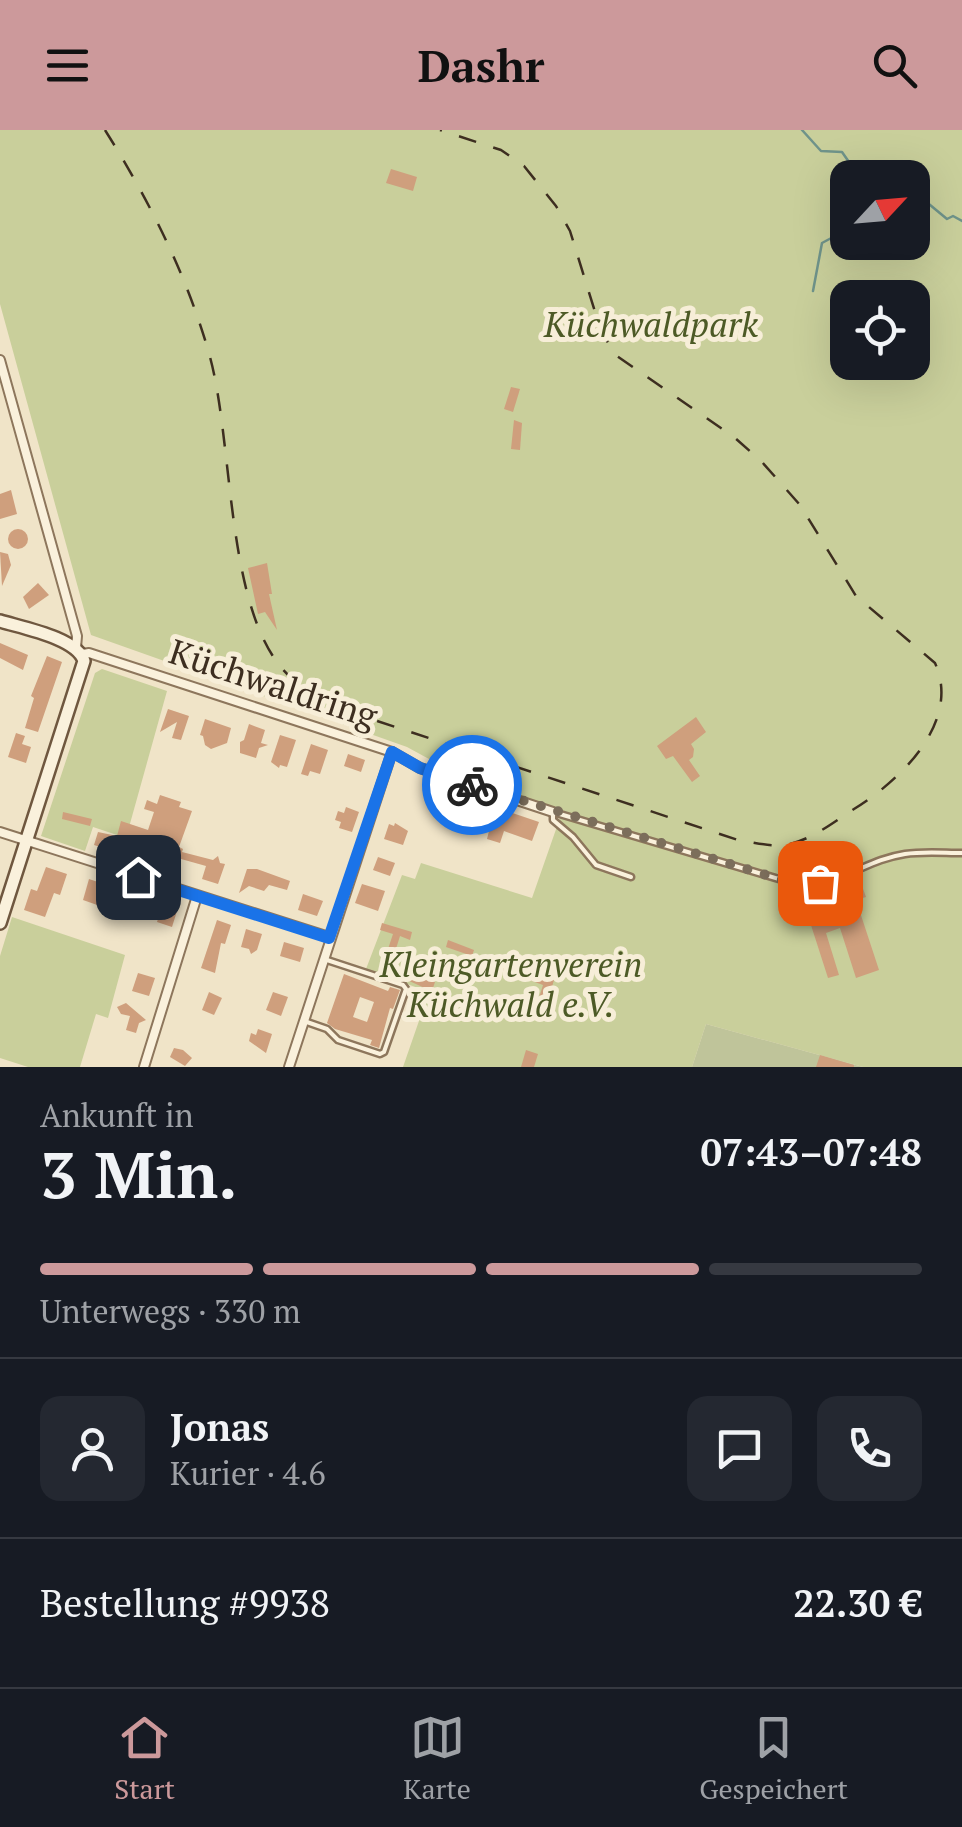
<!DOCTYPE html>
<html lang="de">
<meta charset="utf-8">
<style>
:root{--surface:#171b24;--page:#242831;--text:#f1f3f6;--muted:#9ea1a6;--line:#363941;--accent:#cc999b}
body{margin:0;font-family:"PT Serif",serif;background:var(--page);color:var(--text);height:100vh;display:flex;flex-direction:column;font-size:38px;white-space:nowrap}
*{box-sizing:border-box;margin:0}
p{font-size:32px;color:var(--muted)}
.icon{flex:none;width:55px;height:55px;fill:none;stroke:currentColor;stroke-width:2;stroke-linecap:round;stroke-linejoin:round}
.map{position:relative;height:937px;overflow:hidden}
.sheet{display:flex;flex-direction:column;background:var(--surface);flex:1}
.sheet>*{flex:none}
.needle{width:65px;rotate:64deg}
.controls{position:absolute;left:830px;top:30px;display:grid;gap:20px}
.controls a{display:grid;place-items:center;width:100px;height:100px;border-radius:20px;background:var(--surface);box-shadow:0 10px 40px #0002;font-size:50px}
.pin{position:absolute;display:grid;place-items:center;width:85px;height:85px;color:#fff;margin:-42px;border-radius:20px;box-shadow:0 5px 15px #0006}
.courier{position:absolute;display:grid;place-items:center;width:100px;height:100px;margin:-50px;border:8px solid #1a73e8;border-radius:50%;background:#fff;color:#222;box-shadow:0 2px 12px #0007}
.overview em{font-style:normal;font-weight:800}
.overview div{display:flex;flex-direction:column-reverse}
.overview{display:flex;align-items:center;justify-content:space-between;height:170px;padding:0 40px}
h1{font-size:65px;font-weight:800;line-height:75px}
.bar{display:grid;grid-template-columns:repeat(4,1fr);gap:15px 10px;align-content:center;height:120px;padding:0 40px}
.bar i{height:12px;border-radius:8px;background:var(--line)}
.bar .selected{background:var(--accent)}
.bar p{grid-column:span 4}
.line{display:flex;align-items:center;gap:25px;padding:0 40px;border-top:2px solid var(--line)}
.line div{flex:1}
.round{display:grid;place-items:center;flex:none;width:105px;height:105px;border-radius:20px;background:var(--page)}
header{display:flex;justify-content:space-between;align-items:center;height:130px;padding:0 40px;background:var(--accent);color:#111;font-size:45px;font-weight:800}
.tabs{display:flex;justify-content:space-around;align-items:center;height:140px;border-top:2px solid var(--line);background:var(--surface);font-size:28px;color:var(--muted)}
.tabs a{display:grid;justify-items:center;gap:5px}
.tabs .selected{color:var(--accent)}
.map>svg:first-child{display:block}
.green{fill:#c9cf9b;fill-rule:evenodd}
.cemetery{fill:#bfc49a}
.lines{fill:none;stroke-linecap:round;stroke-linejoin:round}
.stream{stroke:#6f938a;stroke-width:2.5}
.building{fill:#cf9f7d;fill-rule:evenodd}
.service-casing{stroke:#8d765c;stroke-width:9}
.minor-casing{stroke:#8d765c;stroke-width:12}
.secondary-casing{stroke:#6f573f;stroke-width:16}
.service{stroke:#faf1dc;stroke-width:4}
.minor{stroke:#faf1dc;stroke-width:8}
.secondary{stroke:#faf1dc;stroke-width:11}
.rail{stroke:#3d2e20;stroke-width:2.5;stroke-dasharray:18 18;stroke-linecap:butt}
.done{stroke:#7c6e5b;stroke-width:10;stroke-dasharray:0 18}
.route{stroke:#1a73e8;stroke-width:12}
.labels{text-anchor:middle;stroke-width:10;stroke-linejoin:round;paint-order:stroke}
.park-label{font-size:35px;font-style:italic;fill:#4d5a26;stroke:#f7eed8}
.street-label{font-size:35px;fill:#3d2e20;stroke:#f7eed8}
</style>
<header><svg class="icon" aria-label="menu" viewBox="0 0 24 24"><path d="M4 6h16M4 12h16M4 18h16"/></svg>Dashr<svg class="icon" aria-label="search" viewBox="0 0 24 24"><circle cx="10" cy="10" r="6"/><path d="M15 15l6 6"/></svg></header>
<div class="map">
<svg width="962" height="937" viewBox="0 0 962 937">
<rect width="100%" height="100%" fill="#f0e4c8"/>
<g class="green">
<path d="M0,0H962V937H863L706,894L692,937H403L429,862L366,839L402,745L415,749L421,733L532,768L561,685L556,678L462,647L407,617L91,505L0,174ZM848,48H912V112H848ZM848,168H912V232H848Z"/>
<path d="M102,539L167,561L126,708L93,697L85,721L41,706L95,543Z"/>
<path d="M12,787L125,825L108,888L96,884L80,937H28L0,928V826Z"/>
</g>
<path class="cemetery" d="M706,894L863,937H692Z"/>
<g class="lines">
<g class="stream">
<path d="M802,0L821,21L842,22L858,45L881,48"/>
<path d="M912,60L947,89L953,86L962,91"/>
<path d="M813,161L822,113L848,99"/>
</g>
</g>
<g class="building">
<path d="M391,39L417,47L413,61L386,53Z"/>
<path d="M511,257L520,259L513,282L504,279Z"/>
<path d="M514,290L522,293L520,320L511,319Z"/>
<path d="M11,360L17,384L0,389V364Z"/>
<circle cx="18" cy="409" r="10"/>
<path d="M0,422L8,424L11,435L2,456Z"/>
<path d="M267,433L272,464H269L277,500L265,482L258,484L248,438Z"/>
<path d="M38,453L49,465L29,479L23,467Z"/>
<path d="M0,513L28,525L23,540L0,528Z"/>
<path d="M47,526L62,532L38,602L25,598L34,568L31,566Z"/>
<path d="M168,579L189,586L181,610L172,608L177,592L160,602Z"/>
<path d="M696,587L706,602L691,614L694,619L693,627L689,630L700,646L692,652L673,626L666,629L657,616Z"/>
<path d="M205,589L231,598L227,613L211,619L205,615L203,606L200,605Z"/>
<path d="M249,594L265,600L261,613L268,615L259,618L256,628L240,623V612L244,610Z"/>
<path d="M16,603L25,606L22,614L31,617L26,633L8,627Z"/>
<path d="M280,605L296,610L287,637L280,635L279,638L271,632Z"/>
<path d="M311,614L328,620L320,644L310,641L308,646L301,644Z"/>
<path d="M348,624L365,630L361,642L344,636Z"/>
<path d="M160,665L181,672L179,677L192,681L179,717L183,719L182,722L213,730L218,726L220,733L225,734L218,754L202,749L206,736L181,729L176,742L94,715L98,702L117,706L121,691L148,700L154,682L144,679L147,670L157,674Z"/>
<path d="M346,677L359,682L352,702L339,698L341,692L335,690L338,681L344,683Z"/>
<path d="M495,677L539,692L532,711L504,701L500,713L487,709Z"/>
<path d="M63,682L92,689L90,696L62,689Z"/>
<path d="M395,693L408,701L403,715L384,709L389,694L394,696Z"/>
<path d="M378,727L395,733L390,746L373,740Z"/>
<path d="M46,737L67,744L60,765L54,763L45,787L24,780L31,759L37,761Z"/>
<path d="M247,739H257L290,751L287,760L269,755L264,761L249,756L239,763Z"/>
<path d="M89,749L107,755L100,776L83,770Z"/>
<path d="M362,754L385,761L378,781L355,773Z"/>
<path d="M862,756L866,767L856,770L879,840L856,848L840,798L826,803L839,845L828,848L810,792L835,784L833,777L846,773L843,762Z"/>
<path d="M125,761L178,778L172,797L157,792L160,783L141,776L139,783L128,780L129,776L121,773Z"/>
<path d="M303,764L323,771L317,786L298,780Z"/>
<path d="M217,790L231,795L225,814L221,813L215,843L201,838Z"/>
<path d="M382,793L412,802L410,810L400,806L395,822L388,819L393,804L380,800Z"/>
<path d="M246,799L262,804L257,820L251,824L249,819L241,817Z"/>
<path d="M448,810L474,820L472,826L446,817Z"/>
<path d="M284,812L304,818L300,832L280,826Z"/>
<path d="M496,830L515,836L512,846L492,838Z"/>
<path d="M407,841L435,852L433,858L429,860L405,849Z"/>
<path d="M526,842L554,850L547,874L538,871L543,855L524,848Z"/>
<path d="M138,843L155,848L149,866L132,861Z"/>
<path d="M344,844L388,861L390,857L400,860L393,879L390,878L379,918L370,915L372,910L335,899L327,893ZM360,867L374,872L367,892L353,887Z"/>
<path d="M209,862L222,868L214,885L202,880Z"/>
<path d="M273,862L288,867L281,886L266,880Z"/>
<path d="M126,873L146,890L139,893L136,903L126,900L130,886L121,884L117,877Z"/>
<path d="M258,899L272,904L266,923L249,911L251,903L256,905Z"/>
<path d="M174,918L183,920L192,928L185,936L170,927Z"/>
<path d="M526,920L538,924L534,937H521Z"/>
<path d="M820,925L854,935V937H816Z"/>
</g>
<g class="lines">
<defs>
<g id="service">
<path d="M553,682L789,752C843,758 860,731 905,724C923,721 944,723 962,723"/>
<path d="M553,682V690L573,707L596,735L631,747"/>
<path d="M304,891L327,899L338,910L380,924L384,922L406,859L403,855L327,830"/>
</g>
<g id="minor">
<path d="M0,230L77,506L76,518"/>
<path d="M82,524L89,523L392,622L420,638L553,682"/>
<path d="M0,702L329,807"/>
<path d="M144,937L197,766"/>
<path d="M289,937L392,622"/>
</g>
<path id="secondary" d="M0,491C23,498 77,508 84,531L0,793"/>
</defs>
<use href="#service" class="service-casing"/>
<use href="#minor" class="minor-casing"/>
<use href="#secondary" class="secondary-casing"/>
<use href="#service" class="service"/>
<use href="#minor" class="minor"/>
<use href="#secondary" class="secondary"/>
<path class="rail" d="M105,0C149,70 188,147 210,227C233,312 226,469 280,536C300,561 326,573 356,584L738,710C753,712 770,717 785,715C810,711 832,693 854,679C898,652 962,593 935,533L856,466L800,375L762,332L734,307L614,224L600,198L570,101L556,76L524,36L501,20L440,0"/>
</g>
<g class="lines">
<path class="done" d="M472,655L789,752L820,753"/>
<path class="route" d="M138,747L329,808L392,622L420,638L472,655"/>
</g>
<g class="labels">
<g class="park-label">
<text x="651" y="207">Küchwaldpark</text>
<text x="511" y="847">Kleingartenverein<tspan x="511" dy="40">Küchwald e.V.</tspan></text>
</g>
<g class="street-label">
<text transform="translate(273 554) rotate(18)" y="12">Küchwaldring</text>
</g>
</g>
</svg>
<div class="controls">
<a><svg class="needle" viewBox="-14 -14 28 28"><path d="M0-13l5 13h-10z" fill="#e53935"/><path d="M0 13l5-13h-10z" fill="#9ea1a6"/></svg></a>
<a><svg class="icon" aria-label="locate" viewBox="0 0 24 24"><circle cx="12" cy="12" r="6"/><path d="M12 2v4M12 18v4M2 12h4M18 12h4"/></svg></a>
</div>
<div class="pin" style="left:820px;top:753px;background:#ea580c"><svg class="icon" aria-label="bag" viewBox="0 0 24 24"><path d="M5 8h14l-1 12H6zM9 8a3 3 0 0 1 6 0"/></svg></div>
<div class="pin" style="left:138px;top:747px;background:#1f2937"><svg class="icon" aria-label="home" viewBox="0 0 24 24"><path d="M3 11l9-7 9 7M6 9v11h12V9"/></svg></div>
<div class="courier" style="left:472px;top:655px"><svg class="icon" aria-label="bike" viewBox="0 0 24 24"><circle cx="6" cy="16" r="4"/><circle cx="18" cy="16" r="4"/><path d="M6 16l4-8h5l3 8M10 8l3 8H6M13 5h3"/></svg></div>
</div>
<section class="sheet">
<div class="overview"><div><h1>3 Min.</h1><p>Ankunft in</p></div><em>07:43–07:48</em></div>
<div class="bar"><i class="selected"></i><i class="selected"></i><i class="selected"></i><i></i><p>Unterwegs · 330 m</p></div>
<div class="line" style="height:180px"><a class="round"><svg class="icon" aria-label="person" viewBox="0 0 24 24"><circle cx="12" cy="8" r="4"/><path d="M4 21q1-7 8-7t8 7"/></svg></a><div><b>Jonas</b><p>Kurier · 4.6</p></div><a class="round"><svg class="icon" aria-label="chat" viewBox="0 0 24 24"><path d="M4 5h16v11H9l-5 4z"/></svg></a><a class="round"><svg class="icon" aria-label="phone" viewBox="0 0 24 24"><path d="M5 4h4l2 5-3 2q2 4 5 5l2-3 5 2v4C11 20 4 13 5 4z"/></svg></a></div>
<div class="line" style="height:130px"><div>Bestellung #9938</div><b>22.30 €</b></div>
</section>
<nav class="tabs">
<a class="selected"><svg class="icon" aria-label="home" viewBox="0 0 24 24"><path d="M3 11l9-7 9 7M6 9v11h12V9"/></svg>Start</a>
<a><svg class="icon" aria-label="map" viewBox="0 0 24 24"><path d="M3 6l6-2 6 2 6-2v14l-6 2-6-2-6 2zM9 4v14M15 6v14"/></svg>Karte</a>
<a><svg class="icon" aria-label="saved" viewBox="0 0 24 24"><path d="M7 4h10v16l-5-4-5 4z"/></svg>Gespeichert</a>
</nav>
